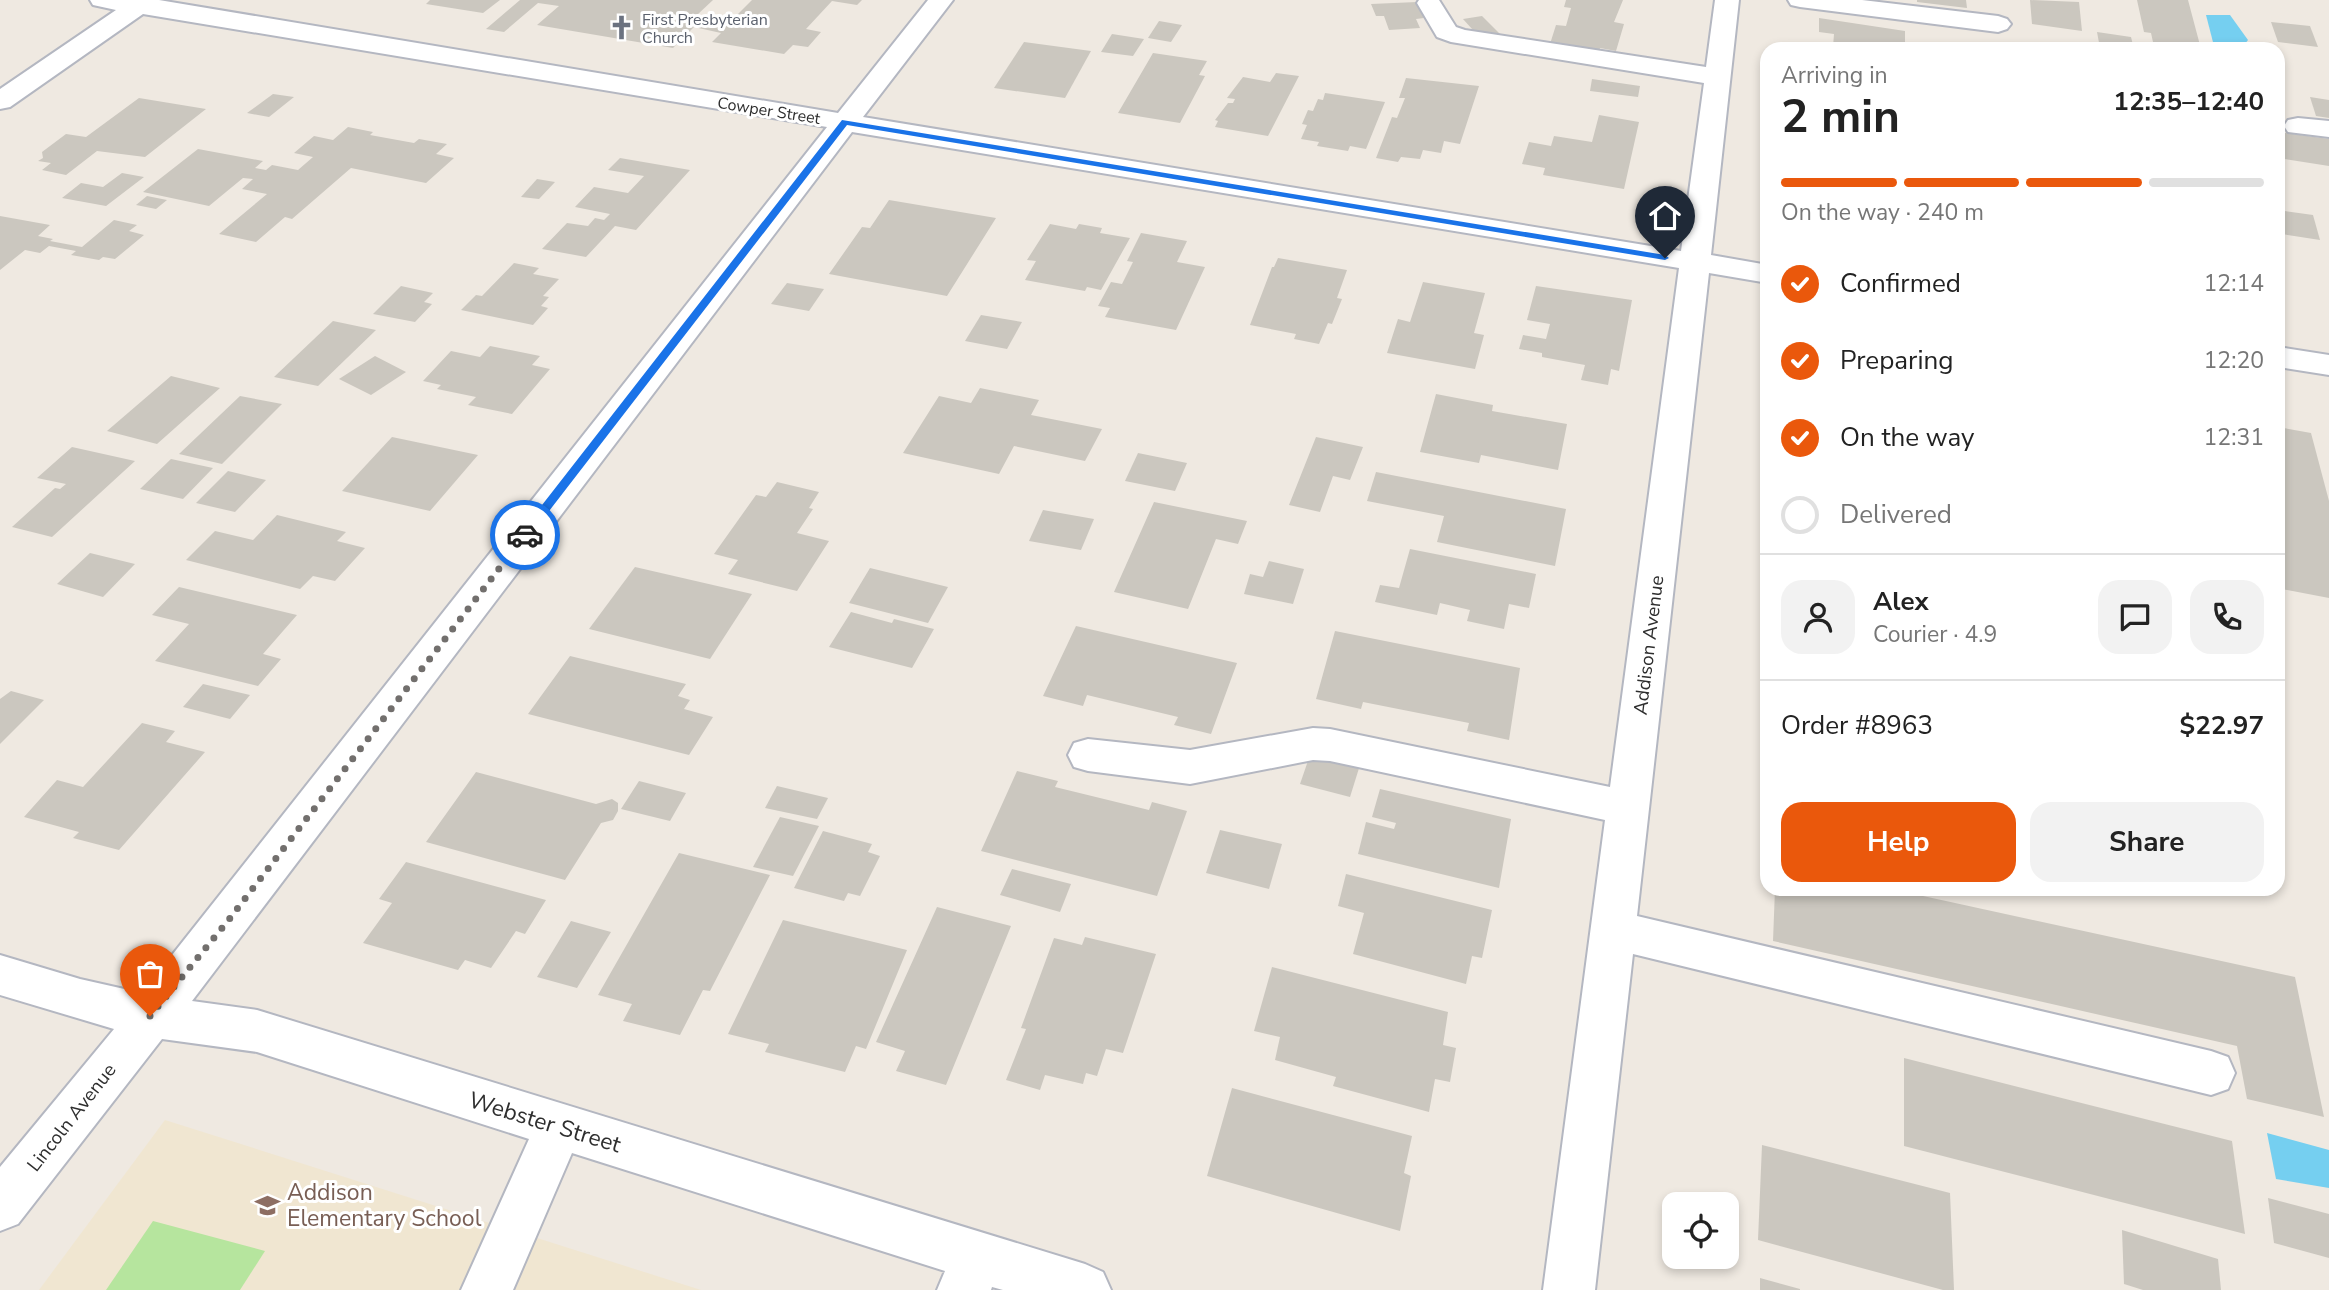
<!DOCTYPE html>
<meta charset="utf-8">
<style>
:root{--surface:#fff;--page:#f2f2f2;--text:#222;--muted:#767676;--line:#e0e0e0;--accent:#ea580c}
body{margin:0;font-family:"Nunito Sans",sans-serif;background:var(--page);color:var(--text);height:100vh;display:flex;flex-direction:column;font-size:26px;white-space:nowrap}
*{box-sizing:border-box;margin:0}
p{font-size:23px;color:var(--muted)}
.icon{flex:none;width:38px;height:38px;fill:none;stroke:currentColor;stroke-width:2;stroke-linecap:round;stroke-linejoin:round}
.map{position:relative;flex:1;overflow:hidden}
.details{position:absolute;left:1760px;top:42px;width:525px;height:854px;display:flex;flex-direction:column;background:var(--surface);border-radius:21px;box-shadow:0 4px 10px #0003}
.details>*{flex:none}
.buttons{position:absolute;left:1662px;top:1192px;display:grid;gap:14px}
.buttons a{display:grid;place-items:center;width:77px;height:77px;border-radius:14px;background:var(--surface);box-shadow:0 4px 10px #0003;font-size:35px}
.pin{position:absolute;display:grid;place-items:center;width:60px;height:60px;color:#fff;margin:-72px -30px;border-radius:50% 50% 50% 0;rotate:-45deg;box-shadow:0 0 7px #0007}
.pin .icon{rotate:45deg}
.courier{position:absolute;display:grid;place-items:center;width:70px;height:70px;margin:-35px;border:5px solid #1a73e8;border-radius:50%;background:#fff;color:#222;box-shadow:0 2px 9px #0007}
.headline em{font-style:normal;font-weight:700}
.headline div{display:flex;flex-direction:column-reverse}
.headline{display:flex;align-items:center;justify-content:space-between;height:119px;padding:0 21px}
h1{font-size:46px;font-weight:700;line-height:52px}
.bar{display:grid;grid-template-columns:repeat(4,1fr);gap:10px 7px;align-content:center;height:84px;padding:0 21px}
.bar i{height:9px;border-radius:5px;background:var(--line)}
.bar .on{background:var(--accent)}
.bar p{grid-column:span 4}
.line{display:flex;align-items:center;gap:18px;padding:0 21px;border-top:2px solid var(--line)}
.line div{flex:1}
.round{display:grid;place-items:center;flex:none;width:74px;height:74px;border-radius:21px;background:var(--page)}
ol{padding:0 21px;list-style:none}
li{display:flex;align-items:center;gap:21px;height:77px}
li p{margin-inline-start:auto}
li .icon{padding:7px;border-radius:50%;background:var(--accent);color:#fff;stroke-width:4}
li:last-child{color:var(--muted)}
li i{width:38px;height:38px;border:4px solid var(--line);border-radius:50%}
.button{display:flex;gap:14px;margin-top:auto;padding:14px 21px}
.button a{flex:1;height:80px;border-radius:21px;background:var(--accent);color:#fff;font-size:28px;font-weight:700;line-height:80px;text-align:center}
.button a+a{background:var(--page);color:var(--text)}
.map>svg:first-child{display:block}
.education{fill:#f0e6d1}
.green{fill:#b6e59e}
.water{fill:#75cff0}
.building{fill:#cbc7bf}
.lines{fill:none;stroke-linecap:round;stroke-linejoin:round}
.minor-casing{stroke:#b4b7c1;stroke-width:4}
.minor{fill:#fff;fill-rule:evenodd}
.route{fill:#1a73e8}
.done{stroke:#726f6d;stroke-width:7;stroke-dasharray:0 12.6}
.labels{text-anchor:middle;stroke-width:6;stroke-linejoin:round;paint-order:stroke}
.far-worship-label{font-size:16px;fill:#5b616d;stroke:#fff;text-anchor:start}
.far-street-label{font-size:16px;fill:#2e2e2e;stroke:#fff}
.street-label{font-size:19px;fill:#2e2e2e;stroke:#fff}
.near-street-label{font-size:23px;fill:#2e2e2e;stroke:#fff}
.near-education-label{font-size:23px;fill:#785e54;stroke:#fff;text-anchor:start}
</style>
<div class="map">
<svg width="2329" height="1290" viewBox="0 0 2329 1290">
<rect width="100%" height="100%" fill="#efe9e1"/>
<path class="education" d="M165,1120L701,1290H39Z"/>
<path class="green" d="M153,1221L265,1251L240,1290H106Z"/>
<g class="water">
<path d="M2206,15H2230L2248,40L2241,49L2214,46Z"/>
<path d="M2267,1133L2329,1150V1188L2276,1179Z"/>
</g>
<g class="building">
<path d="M430,0H500L483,13L426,4Z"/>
<path d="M520,0H713L697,15L733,19L752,0H862L857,5L832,1L806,29L821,32L808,47L793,45L784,54L712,42L721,33L694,27L673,48L537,25L559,6L538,3L504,32L486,29Z"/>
<path d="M1566,0H1623L1614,22L1624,24L1616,51L1600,48L1599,52L1550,44L1556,25L1566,26L1571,8L1564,7Z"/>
<path d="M1917,0H1966L1967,8L1917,2Z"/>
<path d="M2030,0L2079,2L2082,31L2032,24Z"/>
<path d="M2137,0H2188L2201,49L2153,42L2151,33L2144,32Z"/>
<path d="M1417,2L1424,18L1416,19L1420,28L1389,30L1384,16H1376L1371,4Z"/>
<path d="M1482,16L1502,36L1482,40L1463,19Z"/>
<path d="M1819,18L1905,31V49L1833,47L1834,34L1819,32Z"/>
<path d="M1159,21L1182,25L1171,42L1148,38Z"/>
<path d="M2271,22L2310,26L2318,47L2278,42Z"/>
<path d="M2097,32L2131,37L2134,49L2100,48Z"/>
<path d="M1112,34L1144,39L1133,56L1101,52Z"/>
<path d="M1024,42L1091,51L1065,98L994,88Z"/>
<path d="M1153,53L1207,61L1199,75L1205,76L1180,123L1118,113Z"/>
<path d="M1276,73L1299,76L1268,136L1215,127L1218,121L1215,120L1228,103H1233L1235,99L1227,98L1243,77L1270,82Z"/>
<path d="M1406,78L1479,86L1460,144L1444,141L1441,153L1423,150L1420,159L1401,157L1398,162L1376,158L1392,117L1397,118L1405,98H1399Z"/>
<path d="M1592,79L1640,86L1638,97L1590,91Z"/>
<path d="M1325,93L1385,102L1366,149L1350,146L1348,151L1317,146L1319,142L1301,139L1307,125L1302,124L1308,110L1313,111L1318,99L1323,100Z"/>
<path d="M273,94L294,97L269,117L247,113Z"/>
<path d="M2310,97L2329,100V118L2316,116Z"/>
<path d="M139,98L206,109L145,157L97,151L66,175L42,170L51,163L38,161L43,158L42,152L66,134L86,137Z"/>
<path d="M1599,115L1639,122L1624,189L1543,175L1545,168L1522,164L1529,142L1551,146L1554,136L1592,142Z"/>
<path d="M348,127L373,132L370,135L414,143L419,139L447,144L436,154L454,158L426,183L351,168L292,219L285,217L256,242L219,234L267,194L242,189L253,179L243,178L209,206L143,192L198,149L263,161L255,168L266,170L272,165L298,170L313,157L294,153L314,136L333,140Z"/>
<path d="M2278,132L2329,139V166L2278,158Z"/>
<path d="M620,158L690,170L636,230L615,226L586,257L542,249L567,223L588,226L595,218L604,220L610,214L575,207L594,187L628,193L644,176L608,170Z"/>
<path d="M122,173L144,177L106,206L62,198L81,183L103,187Z"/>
<path d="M537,179L555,182L539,199L521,197Z"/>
<path d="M147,196L167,200L156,209L136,205Z"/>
<path d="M889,200L996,218L947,296L829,274L862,227L870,228Z"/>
<path d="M2278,210L2313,215L2320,240L2282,234Z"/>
<path d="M0,216L50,225L38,236L53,239L50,241L82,247L114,220L137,225L129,231L144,235L115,259L103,257L99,260L71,255L76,251L49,246L40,253L25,250L0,270Z"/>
<path d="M1050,224L1076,229L1079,224L1102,228L1100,233L1130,238L1101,290L1087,287L1085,291L1025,280L1036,261L1027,260Z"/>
<path d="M1141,233L1187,241L1177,262L1205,267L1176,330L1105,317L1110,308L1098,306L1111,282L1122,284L1133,262L1127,261Z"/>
<path d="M1278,258L1347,270L1337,298L1342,299L1332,324L1328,323L1319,344L1294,339L1296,334L1250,325L1272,267H1274Z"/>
<path d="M514,263L539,268L533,274L559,279L543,296L549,297L541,306L548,308L533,325L461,310L476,295L482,296Z"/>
<path d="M1423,282L1485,293L1474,333L1484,335L1475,369L1387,353L1398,319L1410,322Z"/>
<path d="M787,283L824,289L809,311L771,304Z"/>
<path d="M401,286L433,293L424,302L432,304L415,322L373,314Z"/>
<path d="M1536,286L1632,300L1619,371L1611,369L1608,385L1581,380L1585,365L1542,357V353L1519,349L1523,335L1546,339L1550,324L1527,320Z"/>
<path d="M981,315L1022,322L1007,349L965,341Z"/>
<path d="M333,321L376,330L318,386L274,377Z"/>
<path d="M490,346L540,356L532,365L550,369L512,414L468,405L476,397L437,389L441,385L423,381L451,351L480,357Z"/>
<path d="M375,356L406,372L371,395L339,379Z"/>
<path d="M171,376L220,388L157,444L107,431Z"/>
<path d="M980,388L1039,400L1031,415L1102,429L1085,461L1014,446L999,474L903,453L939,396L971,403Z"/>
<path d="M1436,394L1493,405L1492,411L1567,424L1558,470L1481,455L1479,463L1420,452Z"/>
<path d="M240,396L282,404L222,464L179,454Z"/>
<path d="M2278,427L2311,433L2329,501V598L2282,589L2278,573Z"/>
<path d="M392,437L478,455L430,511L342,491Z"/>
<path d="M1316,437L1363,447L1350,480L1333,476L1320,512L1289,505Z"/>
<path d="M72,447L135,461L52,537L12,527L55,488L60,489L66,484L37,478Z"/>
<path d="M1138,453L1187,463L1175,491L1125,481Z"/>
<path d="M171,459L213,468L183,499L140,489Z"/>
<path d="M228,471L266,480L235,512L196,503Z"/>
<path d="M1376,472L1566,509L1555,566L1437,542L1444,516L1367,501Z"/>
<path d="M777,482L819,492L809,508L813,509L797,533L829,541L797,591L728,574L738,560L714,554L756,495L766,497Z"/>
<path d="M1154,502L1247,521L1238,544L1216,539L1188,609L1114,592Z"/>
<path d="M1043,510L1094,519L1081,550L1029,541Z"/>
<path d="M277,515L346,532L337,541L365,548L335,581L313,576L300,589L186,560L215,531L253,540Z"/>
<path d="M1410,549L1536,574L1529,608L1509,604L1504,629L1467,621L1470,610L1440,603L1437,615L1375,602L1380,585L1399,588Z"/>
<path d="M90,553L135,564L103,597L57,584Z"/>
<path d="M1269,561L1304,569L1293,604L1244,594L1250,574L1263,577Z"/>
<path d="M635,567L752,594L710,659L589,629Z"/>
<path d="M870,568L948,587L928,623L849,603Z"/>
<path d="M179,587L297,615L263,654L281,659L258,686L155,661L189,624L152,615Z"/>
<path d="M851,612L892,623L894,619L934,629L912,668L829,647Z"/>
<path d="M1076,626L1237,663L1211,734L1174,725L1178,717L1087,695L1083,706L1043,696Z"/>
<path d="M1335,631L1520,668L1509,740L1467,731L1469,723L1363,702L1361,709L1316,699Z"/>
<path d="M570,656L686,684L678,696L690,700L684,709L713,717L689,755L528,714Z"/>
<path d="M203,684L250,695L230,719L183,707Z"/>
<path d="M11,691L44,700L0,744V699Z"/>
<path d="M142,723L175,731L166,742L205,752L119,850L73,838L79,832L24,817L57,780L83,787Z"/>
<path d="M1311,752L1360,765L1350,797L1300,784Z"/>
<path d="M1017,771L1058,781L1055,787L1149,810L1152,802L1187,811L1157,896L981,851Z"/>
<path d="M476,772L596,804L612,799L618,803V811L613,820L601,823L565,880L426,842Z"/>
<path d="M639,781L686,793L670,821L621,809Z"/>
<path d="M777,786L828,798L817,819L765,808Z"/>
<path d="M1380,789L1511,819L1499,888L1358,854L1366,822L1394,829L1396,823L1372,817Z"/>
<path d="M780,817L819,826L793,876L753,867Z"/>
<path d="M1220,830L1282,844L1269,889L1206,873Z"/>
<path d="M823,831L872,844L868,852L880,856L860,896L848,893L844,901L794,888Z"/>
<path d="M679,853L770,875L710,991L703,990L680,1035L623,1021L632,1004L598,995Z"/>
<path d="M406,862L546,900L525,934L516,931L491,968L465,960L458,970L363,943L392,903L379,899Z"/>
<path d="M1012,869L1071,884L1060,912L1000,895Z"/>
<path d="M1346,874L1492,910L1482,958L1472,956L1466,984L1353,954L1364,913L1338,906Z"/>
<path d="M1775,889H1891L2295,977L2324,1117L2247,1099L2237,1046L1773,941Z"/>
<path d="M937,907L1011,926L946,1085L896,1071L905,1051L876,1042Z"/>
<path d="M783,920L907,950L866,1049L856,1046L845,1072L765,1052L769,1044L728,1034Z"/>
<path d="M571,921L611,932L577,988L537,977Z"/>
<path d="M1085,937L1156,954L1123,1053L1106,1049L1097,1076L1086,1073L1083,1084L1045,1075L1040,1090L1006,1080L1026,1029L1021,1028L1054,938L1082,945Z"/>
<path d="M1272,967L1448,1012L1443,1045L1456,1048L1450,1082L1435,1079L1429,1112L1333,1086L1336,1077L1275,1060L1280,1037L1254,1031Z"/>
<path d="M1904,1058L2232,1141L2245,1234L1904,1146Z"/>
<path d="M1232,1088L1412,1136L1404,1173L1411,1176L1400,1231L1207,1176Z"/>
<path d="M1762,1145L1950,1193L1954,1290H1943L1758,1240Z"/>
<path d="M2268,1198L2329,1214V1258L2274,1243Z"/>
<path d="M2122,1230L2218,1259L2221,1290H2143L2124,1284Z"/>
<path d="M1760,1278L1800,1289V1290H1760Z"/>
</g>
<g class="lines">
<defs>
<g id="minor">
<path d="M90,0H159L838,113L928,0H953L863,117L1681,251L1704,83L1451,42L1437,37L1417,3L1419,0H1439L1456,27L1465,30L1706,67L1715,0H1739L1711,255L1768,265V283L1709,273L1637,916L2211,1051L2228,1057L2235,1073L2228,1089L2211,1095L1633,954L1595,1290H1543L1605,820L1330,761L1313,760L1190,784L1088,771L1074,767L1068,755L1074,743L1088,739L1190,750L1313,728L1330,729L1610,787L1679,268L852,132L192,1001L257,1010L1085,1264L1103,1272L1111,1290H1003L992,1287L991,1290H937L945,1271L572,1153L513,1290H461L529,1139L257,1052L162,1039L18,1224L0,1231V1167L114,1029L0,995V955L80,979L142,993L827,127L143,14L10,107L0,109V89L116,10L93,5Z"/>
<path d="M1788,0H1862L1998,16L2007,19L2011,24L2007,29L1998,32L1800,7L1791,5Z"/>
<path d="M2298,118L2329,121V137L2288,132L2284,126L2288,120Z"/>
<path d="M2278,347L2329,355V375L2278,367Z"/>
</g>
</defs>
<use href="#minor" class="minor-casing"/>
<use href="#minor" class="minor"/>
</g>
<path class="route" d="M842,120L1665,255L1669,258L1665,260L847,125L529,537H521V532Z"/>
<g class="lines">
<path class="done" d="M150,1016L227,922L525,535"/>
</g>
<defs>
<symbol id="church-bare" viewBox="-9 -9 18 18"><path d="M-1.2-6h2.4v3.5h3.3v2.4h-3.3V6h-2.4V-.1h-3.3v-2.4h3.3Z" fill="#6b7280" stroke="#fff" stroke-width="2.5" paint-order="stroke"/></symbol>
<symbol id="school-bare" viewBox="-9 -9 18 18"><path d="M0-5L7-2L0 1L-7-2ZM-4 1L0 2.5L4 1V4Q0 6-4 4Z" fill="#8d6e63" stroke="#fff" stroke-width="2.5" paint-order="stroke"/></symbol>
</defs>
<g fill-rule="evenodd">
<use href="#church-bare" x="604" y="10" width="35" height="35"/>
<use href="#school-bare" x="250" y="1188" width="35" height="35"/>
</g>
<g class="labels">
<g class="far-worship-label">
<text x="642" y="25">First Presbyterian<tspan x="642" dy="18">Church</tspan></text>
</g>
<g class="far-street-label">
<text transform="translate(769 110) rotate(9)" y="6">Cowper Street</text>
</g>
<g class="street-label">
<text transform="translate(1648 645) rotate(-83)" y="7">Addison Avenue</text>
<text transform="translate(71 1117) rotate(-52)" y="7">Lincoln Avenue</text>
</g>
<g class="near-street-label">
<text transform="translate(545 1122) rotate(17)" y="8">Webster Street</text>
</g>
<g class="near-education-label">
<text x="287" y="1200">Addison<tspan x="287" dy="26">Elementary School</tspan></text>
</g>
</g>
</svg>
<div class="buttons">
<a><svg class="icon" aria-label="locate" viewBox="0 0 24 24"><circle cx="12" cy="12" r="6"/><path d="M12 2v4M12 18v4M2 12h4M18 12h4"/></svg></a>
</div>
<div class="pin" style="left:150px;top:1016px;background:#ea580c"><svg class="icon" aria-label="bag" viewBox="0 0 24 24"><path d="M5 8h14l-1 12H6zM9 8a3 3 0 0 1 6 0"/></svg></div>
<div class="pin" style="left:1665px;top:258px;background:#1f2937"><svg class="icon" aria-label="home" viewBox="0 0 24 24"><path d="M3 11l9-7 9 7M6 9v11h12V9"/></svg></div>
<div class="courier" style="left:525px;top:535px"><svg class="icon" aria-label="car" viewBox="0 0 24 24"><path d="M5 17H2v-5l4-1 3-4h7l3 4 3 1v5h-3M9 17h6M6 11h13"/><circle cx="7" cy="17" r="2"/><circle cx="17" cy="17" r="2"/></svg></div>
<section class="details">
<div class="headline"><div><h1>2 min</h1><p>Arriving in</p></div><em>12:35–12:40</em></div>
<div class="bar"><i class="on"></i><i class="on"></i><i class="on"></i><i></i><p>On the way · 240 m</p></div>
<ol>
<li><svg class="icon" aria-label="check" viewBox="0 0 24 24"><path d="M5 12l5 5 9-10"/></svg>Confirmed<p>12:14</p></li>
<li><svg class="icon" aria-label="check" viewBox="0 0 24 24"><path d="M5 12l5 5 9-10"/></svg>Preparing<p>12:20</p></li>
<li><svg class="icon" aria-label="check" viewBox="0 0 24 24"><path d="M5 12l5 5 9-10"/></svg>On the way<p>12:31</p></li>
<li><i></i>Delivered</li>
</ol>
<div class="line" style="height:126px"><a class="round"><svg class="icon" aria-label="person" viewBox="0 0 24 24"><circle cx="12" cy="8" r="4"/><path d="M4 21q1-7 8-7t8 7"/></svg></a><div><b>Alex</b><p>Courier · 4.9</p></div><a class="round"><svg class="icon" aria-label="chat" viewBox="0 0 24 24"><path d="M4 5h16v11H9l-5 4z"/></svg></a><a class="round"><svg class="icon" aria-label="phone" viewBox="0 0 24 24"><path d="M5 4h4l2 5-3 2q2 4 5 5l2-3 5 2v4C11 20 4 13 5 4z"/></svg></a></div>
<div class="line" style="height:91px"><div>Order #8963</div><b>$22.97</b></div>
<div class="button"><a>Help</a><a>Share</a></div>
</section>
</div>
